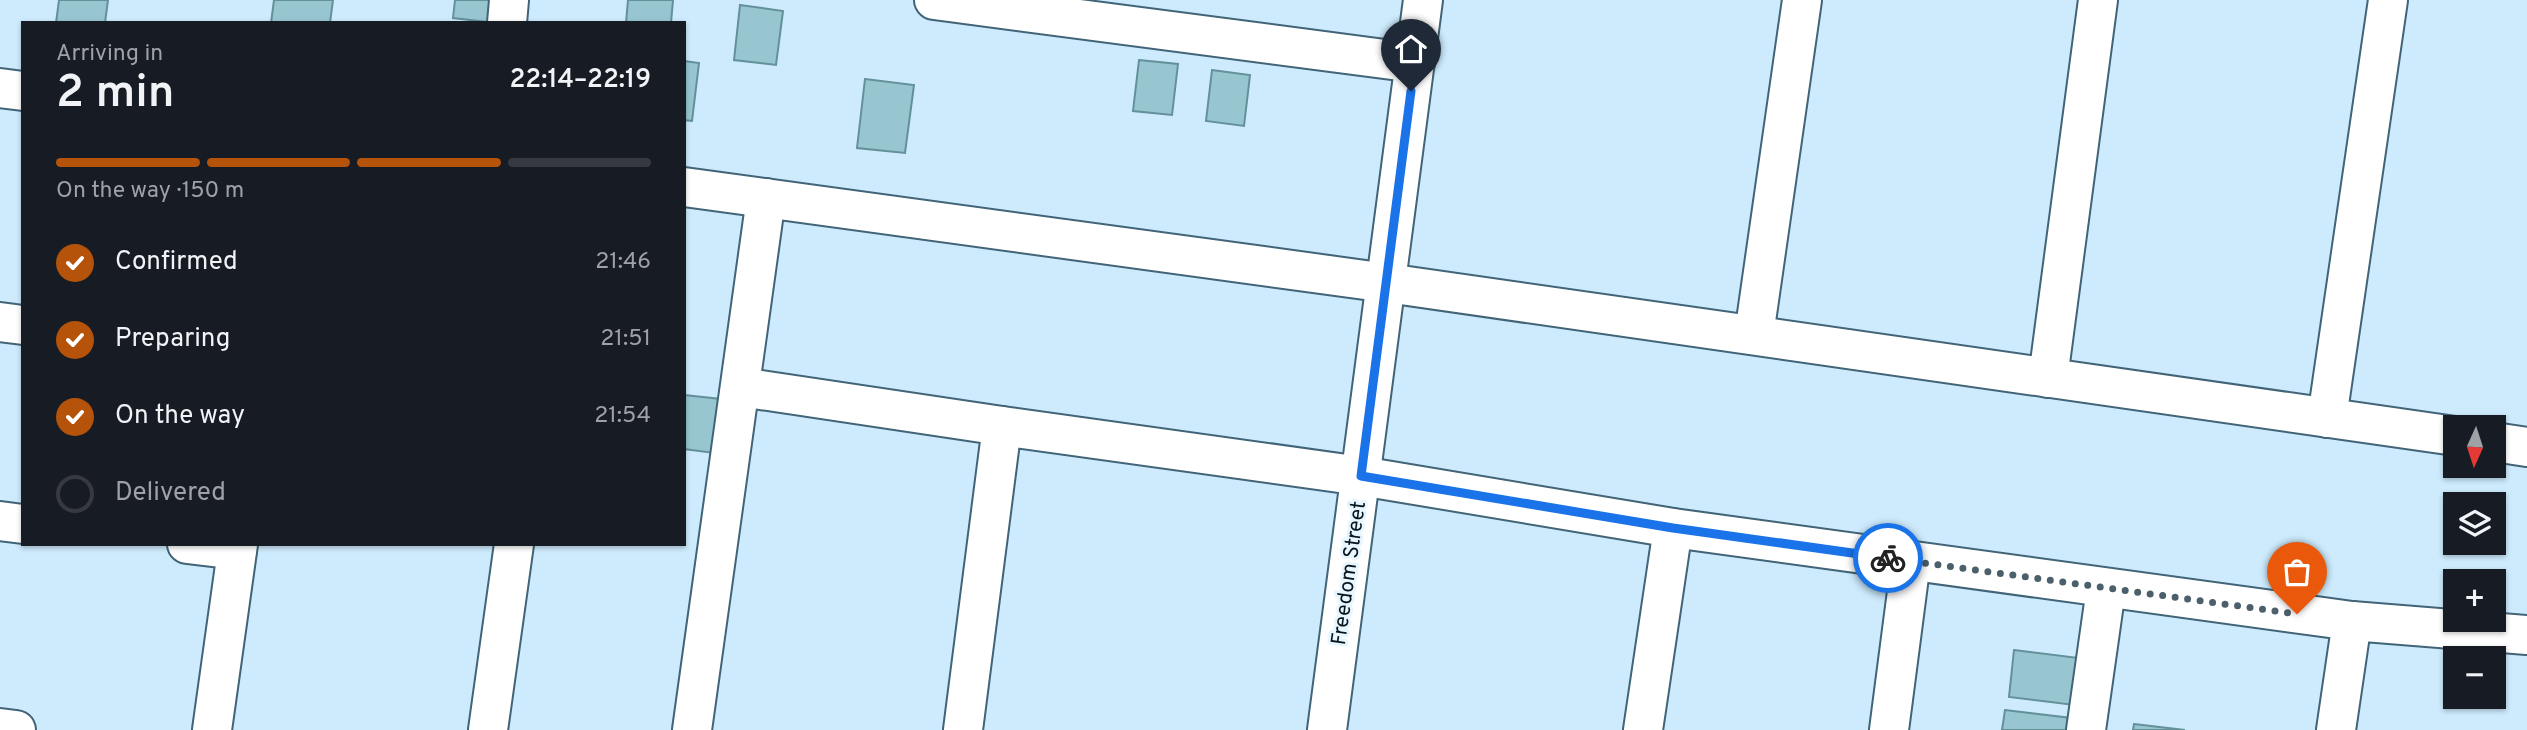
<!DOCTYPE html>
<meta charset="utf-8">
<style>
:root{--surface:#171b24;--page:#242831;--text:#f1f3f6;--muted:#9ea1a6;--line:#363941;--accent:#b45309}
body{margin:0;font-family:Overpass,sans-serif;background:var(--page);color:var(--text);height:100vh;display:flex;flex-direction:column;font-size:26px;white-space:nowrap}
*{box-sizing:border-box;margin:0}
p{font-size:23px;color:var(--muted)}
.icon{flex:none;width:38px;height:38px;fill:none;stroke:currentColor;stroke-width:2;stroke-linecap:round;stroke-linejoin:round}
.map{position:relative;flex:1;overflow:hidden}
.sheet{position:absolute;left:21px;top:21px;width:665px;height:525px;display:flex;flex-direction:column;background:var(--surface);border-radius:0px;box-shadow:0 2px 5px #0004}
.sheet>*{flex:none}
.needle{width:46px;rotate:183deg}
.buttons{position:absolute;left:2443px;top:415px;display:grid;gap:14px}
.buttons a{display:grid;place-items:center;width:63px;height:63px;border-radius:0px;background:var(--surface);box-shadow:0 2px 5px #0004;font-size:35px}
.pin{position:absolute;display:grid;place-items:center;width:60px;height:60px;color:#fff;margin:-72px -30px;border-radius:50% 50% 50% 0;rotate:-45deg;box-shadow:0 0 7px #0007}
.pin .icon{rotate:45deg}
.courier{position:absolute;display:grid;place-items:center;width:70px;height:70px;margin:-35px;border:5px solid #1a73e8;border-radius:50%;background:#fff;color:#222;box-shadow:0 2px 9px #0007}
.head em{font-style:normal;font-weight:600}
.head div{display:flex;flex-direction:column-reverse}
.head{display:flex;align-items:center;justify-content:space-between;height:119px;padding:0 35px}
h1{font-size:46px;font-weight:600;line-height:52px}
.bar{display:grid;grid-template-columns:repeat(4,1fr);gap:10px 7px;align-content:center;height:84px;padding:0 35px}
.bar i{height:9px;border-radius:5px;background:var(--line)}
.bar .selected{background:var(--accent)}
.bar p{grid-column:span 4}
ol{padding:0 35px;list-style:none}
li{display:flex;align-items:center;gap:21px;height:77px}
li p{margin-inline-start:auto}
li .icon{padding:7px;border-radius:50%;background:var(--accent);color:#fff;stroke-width:4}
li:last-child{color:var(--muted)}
li i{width:38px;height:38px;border:4px solid var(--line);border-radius:50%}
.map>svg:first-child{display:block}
.building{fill:#98c6d0;stroke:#639099;stroke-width:2}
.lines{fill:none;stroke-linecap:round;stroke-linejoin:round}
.minor-casing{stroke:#416477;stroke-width:42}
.minor{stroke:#fff;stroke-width:38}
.done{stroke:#4c606b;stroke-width:7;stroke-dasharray:0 12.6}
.route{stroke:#1a73e8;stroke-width:9}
.labels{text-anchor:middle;stroke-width:6;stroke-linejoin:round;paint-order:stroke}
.street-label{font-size:21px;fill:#07151d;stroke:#e7f6ff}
</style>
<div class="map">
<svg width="2527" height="730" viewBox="0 0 2527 730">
<rect width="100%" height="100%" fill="#cdebfd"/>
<g class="building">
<path d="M59,0H108L105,23H56Z"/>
<path d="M274,0H333L330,23H271Z"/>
<path d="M455,0H498L496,23L453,18Z"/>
<path d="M628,0H673L671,23H626Z"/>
<path d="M740,5L783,11L776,65L734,60Z"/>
<path d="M1139,60L1178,64L1172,115L1133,111Z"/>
<path d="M684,61L699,63L692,121L684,120Z"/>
<path d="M1212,70L1250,75L1244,126L1206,121Z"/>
<path d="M865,79L914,85L905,153L857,148Z"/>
<path d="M684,395L721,399L714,453L684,449Z"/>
<path d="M2014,650L2079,658L2074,705L2009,697Z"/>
<path d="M2005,710L2071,718L2070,730H2002Z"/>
<path d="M2134,724L2185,730H2133Z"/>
</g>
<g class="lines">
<defs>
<g id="minor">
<path d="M934,0L1415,63"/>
<path d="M507,23L509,0"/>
<path d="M0,88L23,91"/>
<path d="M684,187L1387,283L2455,436"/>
<path d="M0,322L23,325"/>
<path d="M1754,335L1802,0"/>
<path d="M2048,378L2098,0"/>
<path d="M741,387L1002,426"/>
<path d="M2327,418L2388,0"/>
<path d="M2494,442L2527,447"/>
<path d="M0,521L23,524"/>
<path d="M187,544L237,550"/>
<path d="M0,728L16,730"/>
<path d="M212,730L238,544"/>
<path d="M488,730L514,544"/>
<path d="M692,730L766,198"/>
<path d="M963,730L1002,426L1361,476L1673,528L2352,621"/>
<path d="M1327,730L1423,0"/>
<path d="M1643,730L1673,528"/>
<path d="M1889,730L1911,561"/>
<path d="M2086,730L2106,589"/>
<path d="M2336,730L2352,621L2527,635"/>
</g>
</defs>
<use href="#minor" class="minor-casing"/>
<use href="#minor" class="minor"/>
</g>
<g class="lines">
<path class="done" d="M1888,558L2297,614"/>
<path class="route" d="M1411,91L1361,476L1673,528L1888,558"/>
</g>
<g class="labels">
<g class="street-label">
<text transform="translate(1348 573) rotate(-82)" y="7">Freedom Street</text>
</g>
</g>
</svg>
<div class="buttons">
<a><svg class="needle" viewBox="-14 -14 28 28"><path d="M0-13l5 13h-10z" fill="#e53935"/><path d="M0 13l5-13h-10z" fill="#9ea1a6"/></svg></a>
<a><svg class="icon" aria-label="layers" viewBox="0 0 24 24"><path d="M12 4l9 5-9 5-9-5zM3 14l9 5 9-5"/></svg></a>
<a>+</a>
<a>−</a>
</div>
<div class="pin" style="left:2297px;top:614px;background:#ea580c"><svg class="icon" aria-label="bag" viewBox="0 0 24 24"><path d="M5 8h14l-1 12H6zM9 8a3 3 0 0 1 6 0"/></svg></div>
<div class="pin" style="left:1411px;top:91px;background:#1f2937"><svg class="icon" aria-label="home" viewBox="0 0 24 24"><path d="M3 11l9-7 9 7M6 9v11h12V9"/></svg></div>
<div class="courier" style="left:1888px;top:558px"><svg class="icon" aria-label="bike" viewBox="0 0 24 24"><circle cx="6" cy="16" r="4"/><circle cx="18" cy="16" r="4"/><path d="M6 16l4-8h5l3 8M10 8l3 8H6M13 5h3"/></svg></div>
<section class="sheet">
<div class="head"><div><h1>2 min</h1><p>Arriving in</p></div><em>22:14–22:19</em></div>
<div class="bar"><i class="selected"></i><i class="selected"></i><i class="selected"></i><i></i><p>On the way · 150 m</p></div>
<ol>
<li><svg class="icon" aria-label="check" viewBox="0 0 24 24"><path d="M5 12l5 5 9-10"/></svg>Confirmed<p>21:46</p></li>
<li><svg class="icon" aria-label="check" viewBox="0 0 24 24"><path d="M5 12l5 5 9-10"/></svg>Preparing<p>21:51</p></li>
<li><svg class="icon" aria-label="check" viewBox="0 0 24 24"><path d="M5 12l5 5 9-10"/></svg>On the way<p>21:54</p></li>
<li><i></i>Delivered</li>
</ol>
</section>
</div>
